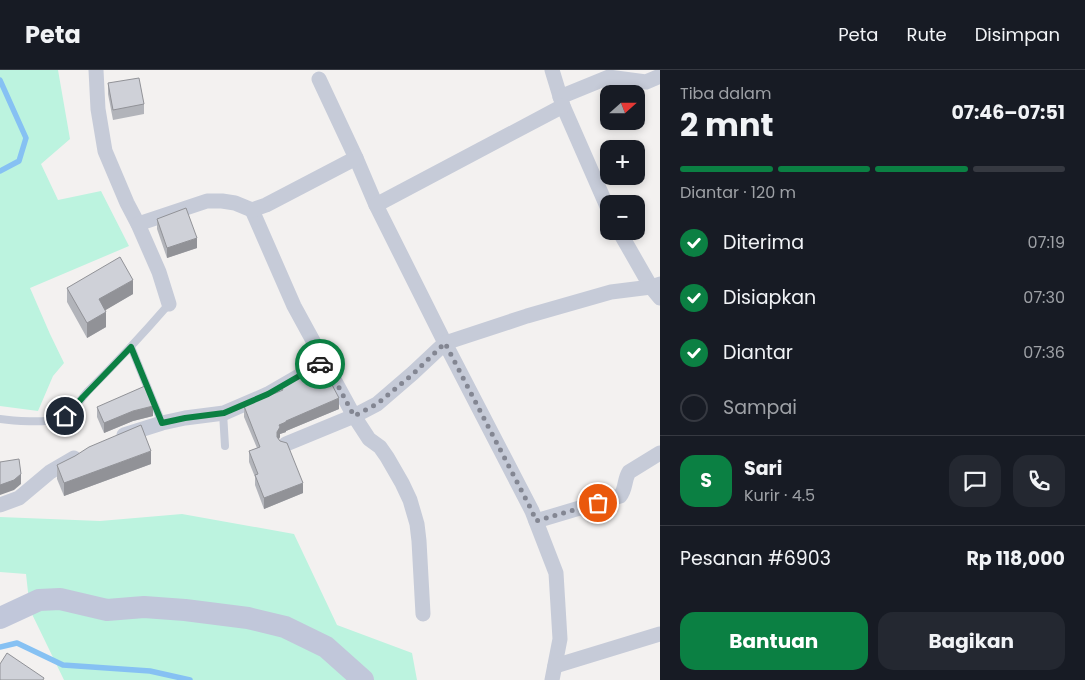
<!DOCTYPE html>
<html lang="id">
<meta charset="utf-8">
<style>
:root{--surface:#171b24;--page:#242831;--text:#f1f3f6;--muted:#9ea1a6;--line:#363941;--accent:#0b8043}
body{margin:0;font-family:Poppins,sans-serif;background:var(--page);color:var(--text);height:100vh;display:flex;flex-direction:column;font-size:19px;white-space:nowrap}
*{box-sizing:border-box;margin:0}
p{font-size:16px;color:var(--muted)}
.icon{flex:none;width:28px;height:28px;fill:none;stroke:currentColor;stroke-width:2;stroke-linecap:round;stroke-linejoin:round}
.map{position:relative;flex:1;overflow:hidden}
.sheet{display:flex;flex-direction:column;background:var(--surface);width:425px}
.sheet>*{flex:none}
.needle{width:32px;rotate:69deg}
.tools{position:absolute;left:600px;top:15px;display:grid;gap:10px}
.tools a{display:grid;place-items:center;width:45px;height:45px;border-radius:10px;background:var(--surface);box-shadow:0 2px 8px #0003;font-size:25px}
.pin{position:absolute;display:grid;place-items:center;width:42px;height:42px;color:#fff;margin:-21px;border:2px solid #fff;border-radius:50%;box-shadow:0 1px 5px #0007}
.courier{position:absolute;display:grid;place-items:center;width:50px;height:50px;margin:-25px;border:4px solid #0b8043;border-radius:50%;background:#fff;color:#222;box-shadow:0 1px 6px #0007}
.overview em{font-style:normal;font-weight:700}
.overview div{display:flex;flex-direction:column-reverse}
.overview{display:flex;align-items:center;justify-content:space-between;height:85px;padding:0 20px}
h1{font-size:32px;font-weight:700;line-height:38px}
.bar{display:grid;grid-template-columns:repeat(4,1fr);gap:8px 5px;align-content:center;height:60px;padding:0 20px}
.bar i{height:6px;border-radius:4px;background:var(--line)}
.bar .current{background:var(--accent)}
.bar p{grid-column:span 4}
.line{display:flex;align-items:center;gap:12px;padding:0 20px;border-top:1px solid var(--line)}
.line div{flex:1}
.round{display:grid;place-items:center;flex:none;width:52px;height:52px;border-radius:15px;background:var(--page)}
ol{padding:0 20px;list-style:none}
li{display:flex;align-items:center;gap:15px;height:55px}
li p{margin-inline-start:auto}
li .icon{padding:5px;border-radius:50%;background:var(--accent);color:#fff;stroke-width:4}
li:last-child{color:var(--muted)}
li i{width:28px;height:28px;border:2px solid var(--line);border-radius:50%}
.cta{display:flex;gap:10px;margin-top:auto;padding:10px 20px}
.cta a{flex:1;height:58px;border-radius:15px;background:var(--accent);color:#fff;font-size:20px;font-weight:700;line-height:58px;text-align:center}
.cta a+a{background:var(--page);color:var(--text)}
header{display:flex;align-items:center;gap:30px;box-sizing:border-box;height:70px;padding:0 25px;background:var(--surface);border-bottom:1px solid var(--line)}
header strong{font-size:24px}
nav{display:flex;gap:28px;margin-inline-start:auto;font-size:18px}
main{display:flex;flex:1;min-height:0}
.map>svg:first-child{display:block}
.green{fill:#bcf3df}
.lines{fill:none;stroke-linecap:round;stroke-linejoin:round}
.stream{stroke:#86c1f3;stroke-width:5.5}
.lane{stroke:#c6cbd8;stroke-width:8}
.street{stroke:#c6cbd8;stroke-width:15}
.secondary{stroke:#c1c7da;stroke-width:22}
.wall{fill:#b2b4ba}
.shaded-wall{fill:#919297}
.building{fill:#cfd1d8;stroke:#919297}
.done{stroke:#838692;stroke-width:5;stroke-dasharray:0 9}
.route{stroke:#0b8043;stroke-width:6}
</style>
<header>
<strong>Peta</strong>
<nav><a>Peta</a><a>Rute</a><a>Disimpan</a></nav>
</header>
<main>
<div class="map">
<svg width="660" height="610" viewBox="0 0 660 610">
<rect width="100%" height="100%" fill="#f3f1f0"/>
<g class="green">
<path d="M0,0H58L70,69L41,94L58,130L101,121L129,176L30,218L50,264L64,293L53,306L38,341L0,336Z"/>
<path d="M182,444L294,464L337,555L412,583L417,610H64L30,540L26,504L0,502V447L100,451Z"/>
</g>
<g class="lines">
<g class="stream">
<path d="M0,10L26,68L19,91L0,101"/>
<path d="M0,577L17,573L63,595L150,601L190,610"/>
</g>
<g class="lane">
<path d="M131,277L162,353"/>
<path d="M223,343L225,376"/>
<path d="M0,349C13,351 46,353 57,349C71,346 79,331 88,321C116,293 143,264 169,234"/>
</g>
<g class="street">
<path d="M96,0L98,39L105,81L127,133L138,154L159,202L169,234"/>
<path d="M552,0L563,36L609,141"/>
<path d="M319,9L356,88L376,135L445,273L532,441L556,503L560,569L552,610"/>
<path d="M560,27L609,7L646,12L660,6"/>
<path d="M376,135L563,36"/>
<path d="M252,140L294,236L354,346L369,369L380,377L387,387L402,413L410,430L417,454L419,471L423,544"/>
<path d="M138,154L207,131H222L235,133L252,140L266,135L356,88"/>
<path d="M619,161L651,217L660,228"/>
<path d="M124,365L162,353L185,348L224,343L268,324L325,291"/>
<path d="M286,374L354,346L377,334L413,303L445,273L527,246L611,222L651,217L660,214"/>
<path d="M0,435L19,428L50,402L74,388"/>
<path d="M536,451L620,426C626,419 624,410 629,402L660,383"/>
<path d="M555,596L660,564"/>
</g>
<path class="secondary" d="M0,548L39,530L60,529L107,540L144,537L185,540L248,548L285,557L326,577L363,610"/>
</g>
<g class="wall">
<path d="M108,13L144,34V44L113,50L108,24Z"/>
<path d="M157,149L197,178L167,188L157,159Z"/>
<path d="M67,218L133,224L105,240L106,257L87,268L67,232Z"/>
<path d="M281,317L339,339L286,361V362L280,364V367L279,369L303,423L264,439L255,415V407L249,392V381L257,378L244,347V336L281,321Z"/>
<path d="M97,337L153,346L133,351L104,363L97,347Z"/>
<path d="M151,394L64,426L57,409V395Z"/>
</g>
<g class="shaded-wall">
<path d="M197,168V178L167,188V178Z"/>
<path d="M133,210V224L99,244V229Z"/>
<path d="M106,242V257L87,268V253Z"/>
<path d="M339,328V339L286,361V362L280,364V367L277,372V362L279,355L286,351Z"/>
<path d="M153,336V346L133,351L104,363V353L133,341Z"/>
<path d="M151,381V394L64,426V413Z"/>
<path d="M21,404V414L14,420L0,425V415Z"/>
<path d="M303,413V423L264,439V428Z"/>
</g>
<g class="building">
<path d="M139,8L144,34L113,40L108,13Z"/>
<path d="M186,138L197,168L167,178L157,149Z"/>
<path d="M120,187L133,210L99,229L106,242L87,253L67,218Z"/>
<path d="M322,296L339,328L286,351V352L279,355L280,357L277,362V367L280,371L287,373L303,413L264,428L255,405L258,404L249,381L260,377L244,336L283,320L281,317L307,302Z"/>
<path d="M145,316L153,336L133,341L104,353L97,337Z"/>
<path d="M141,355L151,381L64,413L57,395L75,386L89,377Z"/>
<path d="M19,389L21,404L14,410L0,415V392Z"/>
<path d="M7,583L44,608L43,610H0V594Z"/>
</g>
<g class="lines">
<path class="done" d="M320,294L325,291L354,346L377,334L413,304L445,273L532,441L536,451L598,433"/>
<path class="route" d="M65,346L70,342L83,327L131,277L162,353L185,348L224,343L268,324L320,294"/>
</g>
</svg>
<div class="tools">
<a><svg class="needle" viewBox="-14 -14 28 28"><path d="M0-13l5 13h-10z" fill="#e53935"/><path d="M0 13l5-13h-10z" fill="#9ea1a6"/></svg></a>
<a>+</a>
<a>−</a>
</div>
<div class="pin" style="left:598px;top:433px;background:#ea580c"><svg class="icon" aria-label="bag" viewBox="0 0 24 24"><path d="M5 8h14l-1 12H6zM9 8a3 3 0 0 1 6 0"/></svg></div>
<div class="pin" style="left:65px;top:346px;background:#1f2937"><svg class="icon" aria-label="home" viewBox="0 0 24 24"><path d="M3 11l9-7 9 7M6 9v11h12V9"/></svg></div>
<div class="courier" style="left:320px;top:294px"><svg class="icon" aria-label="car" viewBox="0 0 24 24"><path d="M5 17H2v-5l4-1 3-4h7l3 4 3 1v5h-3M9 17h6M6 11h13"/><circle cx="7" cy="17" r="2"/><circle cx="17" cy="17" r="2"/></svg></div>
</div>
<section class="sheet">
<div class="overview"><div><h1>2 mnt</h1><p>Tiba dalam</p></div><em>07:46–07:51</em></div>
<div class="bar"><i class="current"></i><i class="current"></i><i class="current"></i><i></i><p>Diantar · 120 m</p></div>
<ol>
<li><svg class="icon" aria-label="check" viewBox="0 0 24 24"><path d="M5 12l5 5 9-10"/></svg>Diterima<p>07:19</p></li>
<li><svg class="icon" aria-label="check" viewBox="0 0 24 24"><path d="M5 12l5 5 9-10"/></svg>Disiapkan<p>07:30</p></li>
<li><svg class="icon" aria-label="check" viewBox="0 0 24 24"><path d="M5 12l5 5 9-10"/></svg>Diantar<p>07:36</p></li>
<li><i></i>Sampai</li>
</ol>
<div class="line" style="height:90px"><b class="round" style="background:var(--accent);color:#fff">S</b><div><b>Sari</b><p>Kurir · 4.5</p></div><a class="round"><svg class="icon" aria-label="chat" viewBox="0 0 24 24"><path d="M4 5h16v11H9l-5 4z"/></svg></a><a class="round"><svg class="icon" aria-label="phone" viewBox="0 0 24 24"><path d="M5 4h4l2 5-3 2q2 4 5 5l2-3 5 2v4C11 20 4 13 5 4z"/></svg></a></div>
<div class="line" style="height:65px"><div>Pesanan #6903</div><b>Rp 118,000</b></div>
<div class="cta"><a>Bantuan</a><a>Bagikan</a></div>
</section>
</main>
